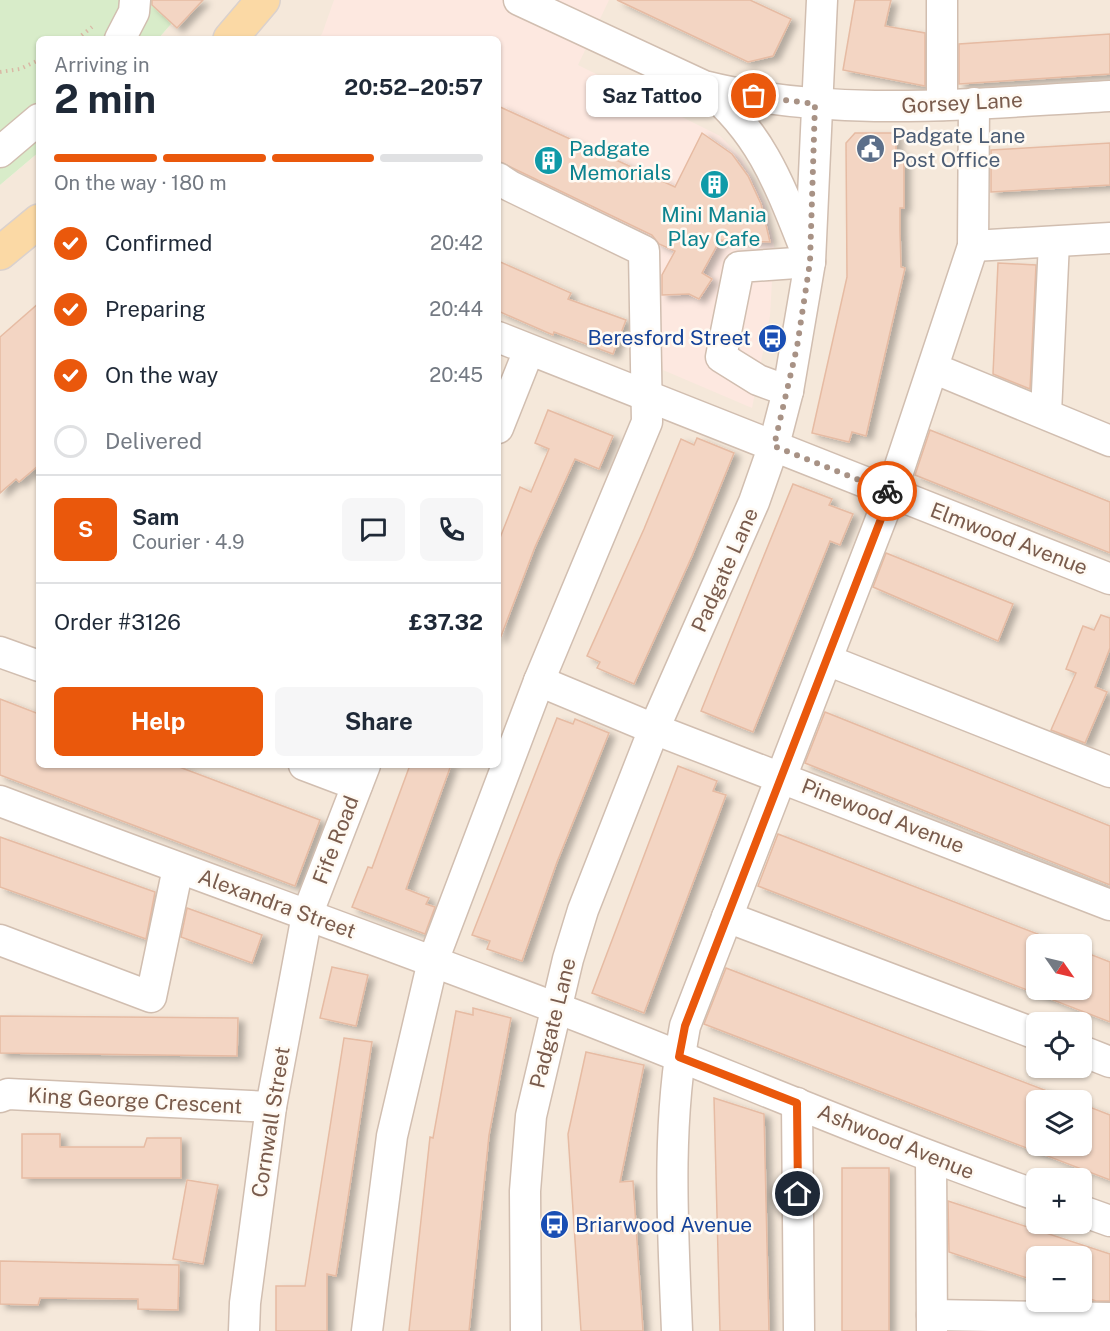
<!DOCTYPE html>
<meta charset="utf-8">
<style>
:root{--surface:#fff;--page:#f6f6f7;--text:#1f2937;--muted:#747a83;--line:#e0e1e3;--accent:#ea580c}
body{margin:0;font-family:"Public Sans",sans-serif;background:var(--page);color:var(--text);height:100vh;display:flex;flex-direction:column;font-size:22px;white-space:nowrap}
*{box-sizing:border-box;margin:0}
p{font-size:20px;color:var(--muted)}
.icon{flex:none;width:33px;height:33px;fill:none;stroke:currentColor;stroke-width:2;stroke-linecap:round;stroke-linejoin:round}
.map{position:relative;flex:1;overflow:hidden}
.sheet{position:absolute;left:36px;top:36px;width:465px;height:732px;display:flex;flex-direction:column;background:var(--surface);border-radius:9px;box-shadow:0 2px 4px #0004}
.sheet>*{flex:none}
.needle{width:39px;rotate:124deg}
.buttons{position:absolute;left:1026px;top:934px;display:grid;gap:12px}
.buttons a{display:grid;place-items:center;width:66px;height:66px;border-radius:9px;background:var(--surface);box-shadow:0 2px 4px #0004;font-size:30px}
.pin{position:absolute;display:grid;place-items:center;width:51px;height:51px;color:#fff;margin:-26px;border:3px solid #fff;border-radius:50%;box-shadow:0 2px 6px #0007}
.courier{position:absolute;display:grid;place-items:center;width:60px;height:60px;margin:-30px;border:4px solid #ea580c;border-radius:50%;background:#fff;color:#222;box-shadow:0 2px 8px #0007}
.bubble{position:absolute;height:42px;border-radius:9px;background:var(--surface);box-shadow:0 2px 4px #0004;font-size:20px;font-weight:700;line-height:42px;text-align:center}
.head em{font-style:normal;font-weight:700}
.head div{display:flex;flex-direction:column-reverse}
.head{display:flex;align-items:center;justify-content:space-between;height:102px;padding:0 18px}
h1{font-size:39px;font-weight:700;line-height:45px}
.bar{display:grid;grid-template-columns:repeat(4,1fr);gap:9px 6px;align-content:center;height:72px;padding:0 18px}
.bar i{height:8px;border-radius:4px;background:var(--line)}
.bar .selected{background:var(--accent)}
.bar p{grid-column:span 4}
.line{display:flex;align-items:center;gap:15px;padding:0 18px;border-top:2px solid var(--line)}
.line div{flex:1}
.round{display:grid;place-items:center;flex:none;width:63px;height:63px;border-radius:9px;background:var(--page)}
ol{padding:0 18px;list-style:none}
li{display:flex;align-items:center;gap:18px;height:66px}
li p{margin-inline-start:auto}
li .icon{padding:6px;border-radius:50%;background:var(--accent);color:#fff;stroke-width:4}
li:last-child{color:var(--muted)}
li i{width:33px;height:33px;border:3px solid var(--line);border-radius:50%}
.cta{display:flex;gap:12px;margin-top:auto;padding:12px 18px}
.cta a{flex:1;height:69px;border-radius:9px;background:var(--accent);color:#fff;font-size:24px;font-weight:700;line-height:69px;text-align:center}
.cta a+a{background:var(--page);color:var(--text)}
.map>svg:first-child{display:block}
.residential{fill:#f5e8da;fill-rule:evenodd}
.commercial{fill:#fde8e0}
.green{fill:#d8ecc9}
.building{fill:#f3d5c3;stroke:#e6bba3;stroke-width:1.5;filter:url(#shadow)}
.lines{fill:none;stroke-linecap:round;stroke-linejoin:round}
.minor-casing{stroke:#d1beb0;stroke-width:33}
.major-casing{stroke:#dad1cd;stroke-width:36}
.path{stroke:#d9b8a5;stroke-width:4;stroke-dasharray:1.5 4.5;stroke-linecap:butt}
.minor{stroke:#fff;stroke-width:30}
.major{stroke:#fbd9a5;stroke-width:33}
.done{stroke:#a89285;stroke-width:6;stroke-dasharray:0 10.8}
.route{stroke:#ea580c;stroke-width:8}
.labels{text-anchor:middle;stroke-width:5;stroke-linejoin:round;paint-order:stroke}
.street-label{font-size:21px;fill:#7a5c4d;stroke:#fffaf3}
.service-label{font-size:21px;fill:#4e5e75;stroke:#fffaf3;text-anchor:start}
.culture-label{font-size:21px;fill:#0d838f;stroke:#fffaf3;text-anchor:start}
.transit-label{font-size:21px;fill:#164399;stroke:#fffaf3;text-anchor:end}
</style>
<div class="map">
<svg width="1110" height="1331" viewBox="0 0 1110 1331">
<defs>
<filter id="shadow"><feDropShadow dx="6" dy="4" stdDeviation="3" flood-color="#0004"/></filter>
</defs>
<rect width="100%" height="100%" fill="#fdf6ec"/>
<path class="residential" d="M192,0H1110V1331H0V185L39,152V765H498V39H158ZM1036,945H1082V990H1036ZM1036,1023H1082V1068H1036ZM1036,1101H1082V1146H1036ZM1036,1179H1082V1224H1036ZM1036,1257H1082V1302H1036Z"/>
<path class="commercial" d="M334,0H609L578,65L720,136L742,158L765,203L774,245L770,316L752,408L663,370L648,242L498,167V39H317L322,34Z"/>
<path class="green" d="M0,0H192L158,39H39V152L0,185Z"/>
<g class="building">
<path d="M152,0H203L177,28L152,5Z"/>
<path d="M617,0H750L791,19L773,56L748,62Z"/>
<path d="M855,0H891L885,26L925,33V86L843,70Z"/>
<path d="M1110,34V74L959,84V44Z"/>
<path d="M498,106L675,187L702,133L732,154L748,176L761,204L770,242L720,240L702,273L712,279L699,299L689,294L662,295V275L675,251L659,244L652,235L498,161Z"/>
<path d="M855,133H896V153L904,152V208H900V231L901,267L905,268L866,436L852,432L849,442L812,433L847,277L846,143Z"/>
<path d="M1110,143V185L991,192V150Z"/>
<path d="M498,261L571,293L568,299L626,320L613,354L554,332L553,335L498,311Z"/>
<path d="M998,263L1036,265L1030,389L993,374Z"/>
<path d="M39,303V465L19,482L16,479L0,493V337Z"/>
<path d="M548,410L613,436L599,469L575,459L535,547L500,639L498,638V543L520,487L531,492L549,449L535,443Z"/>
<path d="M930,430L1110,502V553L915,475Z"/>
<path d="M697,438L734,453L692,556L634,684L597,668L600,662L587,656L644,529L681,439L694,445Z"/>
<path d="M793,484L832,499L829,505L853,514L840,545L830,541L753,732L701,711Z"/>
<path d="M886,553L1013,604L998,641L873,587Z"/>
<path d="M1101,615L1110,618V648L1095,687L1107,692L1085,743L1051,730L1076,673L1066,669L1083,626L1094,630Z"/>
<path d="M0,699L39,714V765H174L320,820L295,886L0,775Z"/>
<path d="M825,712L1110,826V885L805,763Z"/>
<path d="M557,718L573,724L575,719L609,733L557,862L522,961L487,949L490,941L472,935Z"/>
<path d="M410,765H451L406,889L429,898L426,904L435,907L425,934L352,907L368,867L372,868Z"/>
<path d="M678,766L717,781L713,791L726,795L644,1013L592,993Z"/>
<path d="M778,834L1066,945H1036V990H1082V951L1110,962V1022L758,886Z"/>
<path d="M0,837L155,892L146,939L0,887Z"/>
<path d="M187,908L262,935L252,963L181,937Z"/>
<path d="M332,967L368,975L356,1026L320,1018Z"/>
<path d="M726,968L1073,1101H1036V1146H1082V1104L1110,1115V1180L704,1024Z"/>
<path d="M473,1008L511,1018L489,1135L469,1331H409L430,1137L433,1138L456,1011L473,1015Z"/>
<path d="M0,1016L238,1018L237,1056L0,1053Z"/>
<path d="M344,1038L372,1042L336,1276L327,1274V1331H276V1286H305Z"/>
<path d="M586,1052L644,1065L620,1182L633,1181L643,1331H581L568,1134Z"/>
<path d="M714,1098L764,1114L769,1331H720Z"/>
<path d="M22,1134H60V1147H144L147,1138H181V1178H22Z"/>
<rect x="842" y="1168" width="47" height="163"/>
<path d="M187,1180L218,1185L203,1264L173,1259Z"/>
<path d="M948,1201L1110,1254V1301H1096L1082,1296V1257H1036V1281L949,1252Z"/>
<path d="M0,1261L179,1265L178,1310L138,1309V1299L40,1298L38,1305L0,1304Z"/>
</g>
<g class="lines">
<defs>
<g id="minor">
<path d="M519,0L704,86C836,119 975,103 1110,96"/>
<path d="M942,0V105"/>
<path d="M120,39L134,12L135,0"/>
<path d="M706,88C762,134 780,186 806,251"/>
<path d="M0,152L39,119"/>
<path d="M973,246L1110,238"/>
<path d="M498,337L1110,579"/>
<path d="M933,368L1110,441"/>
<path d="M788,391L758,380L721,357L739,267L810,262"/>
<path d="M1046,413L1054,242"/>
<path d="M498,428L529,350"/>
<path d="M0,652L39,666"/>
<path d="M827,660L1110,772"/>
<path d="M539,681L654,729L1110,905"/>
<path d="M304,765L357,785"/>
<path d="M0,801C193,874 387,943 580,1017C732,1076 882,1141 1036,1195"/>
<path d="M727,917L1036,1034"/>
<path d="M0,940L151,997L178,868"/>
<path d="M1082,1051L1110,1062"/>
<path d="M0,1097L8,1094L271,1107"/>
<path d="M797,1103L799,1331"/>
<path d="M931,1158L932,1331"/>
<path d="M1082,1211L1110,1221"/>
<path d="M932,1315L1110,1318"/>
<path d="M244,1331L245,1303L271,1107L307,915L365,765"/>
<path d="M367,1331L392,1136L433,961L539,681L647,422L644,251L510,186L498,178"/>
<path d="M526,1331L525,1191L531,1116L568,959L583,910L654,729L754,502L774,445L788,391L810,262L822,0"/>
<path d="M677,1331C673,1230 666,1127 685,1026L891,493L973,246L974,103"/>
</g>
<g id="major">
<path d="M230,39L263,0"/>
<path d="M0,253L39,221"/>
</g>
</defs>
<use href="#minor" class="minor-casing"/>
<use href="#major" class="major-casing"/>
<g class="path">
<path d="M77,39L92,27"/>
<path d="M0,72L20,69L39,60"/>
</g>
<use href="#minor" class="minor"/>
<use href="#major" class="major"/>
</g>
<g class="lines">
<path class="done" d="M754,96L815,104L810,262L797,347L774,446L887,491"/>
<path class="route" d="M798,1194L797,1103L679,1057L685,1026L891,493L887,491"/>
</g>
<defs>
<symbol id="civic-disc" viewBox="-11 -11 22 22"><circle r="9.5" fill="#5c6f8a" stroke="#fffaf3"/><path d="M-.6-6.5H3V-4.5H.6V-3L4-1V1h2V6H-6V1h2V-1L-.6-3ZM-1.2 2.5V6h2.4V2.5Z" fill="#fff"/></symbol>
<symbol id="building-disc" viewBox="-11 -11 22 22"><circle r="9.5" fill="#0f9aa8" stroke="#fffaf3"/><path d="M-4-6H4V6H1V3H-1V6H-4ZM-2.5-4.3h1.7v1.8h-1.7ZM.8-4.3h1.7v1.8H.8ZM-2.5-1h1.7V.8h-1.7ZM.8-1h1.7V.8H.8Z" fill="#fff"/></symbol>
<symbol id="bus-disc" viewBox="-11 -11 22 22"><circle r="9.5" fill="#1a4fb4" stroke="#fffaf3"/><path d="M-5-6H5V4H4V6H2V4H-2V6H-4V4H-5ZM-3.5-4V0h7V-4ZM-3.5 1.2v1.5H-2V1.2ZM2 1.2v1.5H3.5V1.2Z" fill="#fff"/></symbol>
</defs>
<g fill-rule="evenodd">
<use href="#civic-disc" x="854" y="132" width="33" height="33"/>
<use href="#building-disc" x="532" y="144" width="33" height="33"/>
<use href="#building-disc" x="698" y="168" width="33" height="33"/>
<use href="#bus-disc" x="756" y="322" width="33" height="33"/>
<use href="#bus-disc" x="538" y="1208" width="33" height="33"/>
</g>
<g class="labels">
<g class="street-label">
<text transform="translate(962 103) rotate(-3)" y="7">Gorsey Lane</text>
<text transform="translate(1009 539) rotate(21)" y="7">Elmwood Avenue</text>
<text transform="translate(725 570) rotate(-66)" y="7">Padgate Lane</text>
<text transform="translate(883 816) rotate(21)" y="7">Pinewood Avenue</text>
<text transform="translate(336 840) rotate(-69)" y="7">Fife Road</text>
<text transform="translate(277 904) rotate(20)" y="7">Alexandra Street</text>
<text transform="translate(553 1023) rotate(-76)" y="7">Padgate Lane</text>
<text transform="translate(135 1101) rotate(3)" y="7">King George Crescent</text>
<text transform="translate(271 1122) rotate(-81)" y="7">Cornwall Street</text>
<text transform="translate(896 1142) rotate(22)" y="7">Ashwood Avenue</text>
</g>
<g class="service-label">
<text x="892" y="143">Padgate Lane<tspan x="892" dy="24">Post Office</tspan></text>
</g>
<g class="culture-label">
<text x="569" y="156">Padgate<tspan x="569" dy="24">Memorials</tspan></text>
<text x="714" y="222" text-anchor="middle">Mini Mania<tspan x="714" dy="24">Play Cafe</tspan></text>
</g>
<g class="transit-label">
<text x="751" y="345">Beresford Street</text>
<text x="575" y="1232" text-anchor="start">Briarwood Avenue</text>
</g>
</g>
</svg>
<div class="buttons">
<a><svg class="needle" viewBox="-14 -14 28 28"><path d="M0-13l5 13h-10z" fill="#e53935"/><path d="M0 13l5-13h-10z" fill="#747a83"/></svg></a>
<a><svg class="icon" aria-label="locate" viewBox="0 0 24 24"><circle cx="12" cy="12" r="6"/><path d="M12 2v4M12 18v4M2 12h4M18 12h4"/></svg></a>
<a><svg class="icon" aria-label="layers" viewBox="0 0 24 24"><path d="M12 4l9 5-9 5-9-5zM3 14l9 5 9-5"/></svg></a>
<a>+</a>
<a>−</a>
</div>
<div class="pin" style="left:754px;top:96px;background:#ea580c"><svg class="icon" aria-label="bag" viewBox="0 0 24 24"><path d="M5 8h14l-1 12H6zM9 8a3 3 0 0 1 6 0"/></svg></div>
<div class="pin" style="left:798px;top:1194px;background:#1f2937"><svg class="icon" aria-label="home" viewBox="0 0 24 24"><path d="M3 11l9-7 9 7M6 9v11h12V9"/></svg></div>
<div class="courier" style="left:887px;top:491px"><svg class="icon" aria-label="bike" viewBox="0 0 24 24"><circle cx="6" cy="16" r="4"/><circle cx="18" cy="16" r="4"/><path d="M6 16l4-8h5l3 8M10 8l3 8H6M13 5h3"/></svg></div>
<div class="bubble" style="left:586px;top:75px;width:132px">Saz Tattoo</div>
<section class="sheet">
<div class="head"><div><h1>2 min</h1><p>Arriving in</p></div><em>20:52–20:57</em></div>
<div class="bar"><i class="selected"></i><i class="selected"></i><i class="selected"></i><i></i><p>On the way · 180 m</p></div>
<ol>
<li><svg class="icon" aria-label="check" viewBox="0 0 24 24"><path d="M5 12l5 5 9-10"/></svg>Confirmed<p>20:42</p></li>
<li><svg class="icon" aria-label="check" viewBox="0 0 24 24"><path d="M5 12l5 5 9-10"/></svg>Preparing<p>20:44</p></li>
<li><svg class="icon" aria-label="check" viewBox="0 0 24 24"><path d="M5 12l5 5 9-10"/></svg>On the way<p>20:45</p></li>
<li><i></i>Delivered</li>
</ol>
<div class="line" style="height:108px"><b class="round" style="background:var(--accent);color:#fff">S</b><div><b>Sam</b><p>Courier · 4.9</p></div><a class="round"><svg class="icon" aria-label="chat" viewBox="0 0 24 24"><path d="M4 5h16v11H9l-5 4z"/></svg></a><a class="round"><svg class="icon" aria-label="phone" viewBox="0 0 24 24"><path d="M5 4h4l2 5-3 2q2 4 5 5l2-3 5 2v4C11 20 4 13 5 4z"/></svg></a></div>
<div class="line" style="height:78px"><div>Order #3126</div><b>£37.32</b></div>
<div class="cta"><a>Help</a><a>Share</a></div>
</section>
</div>
